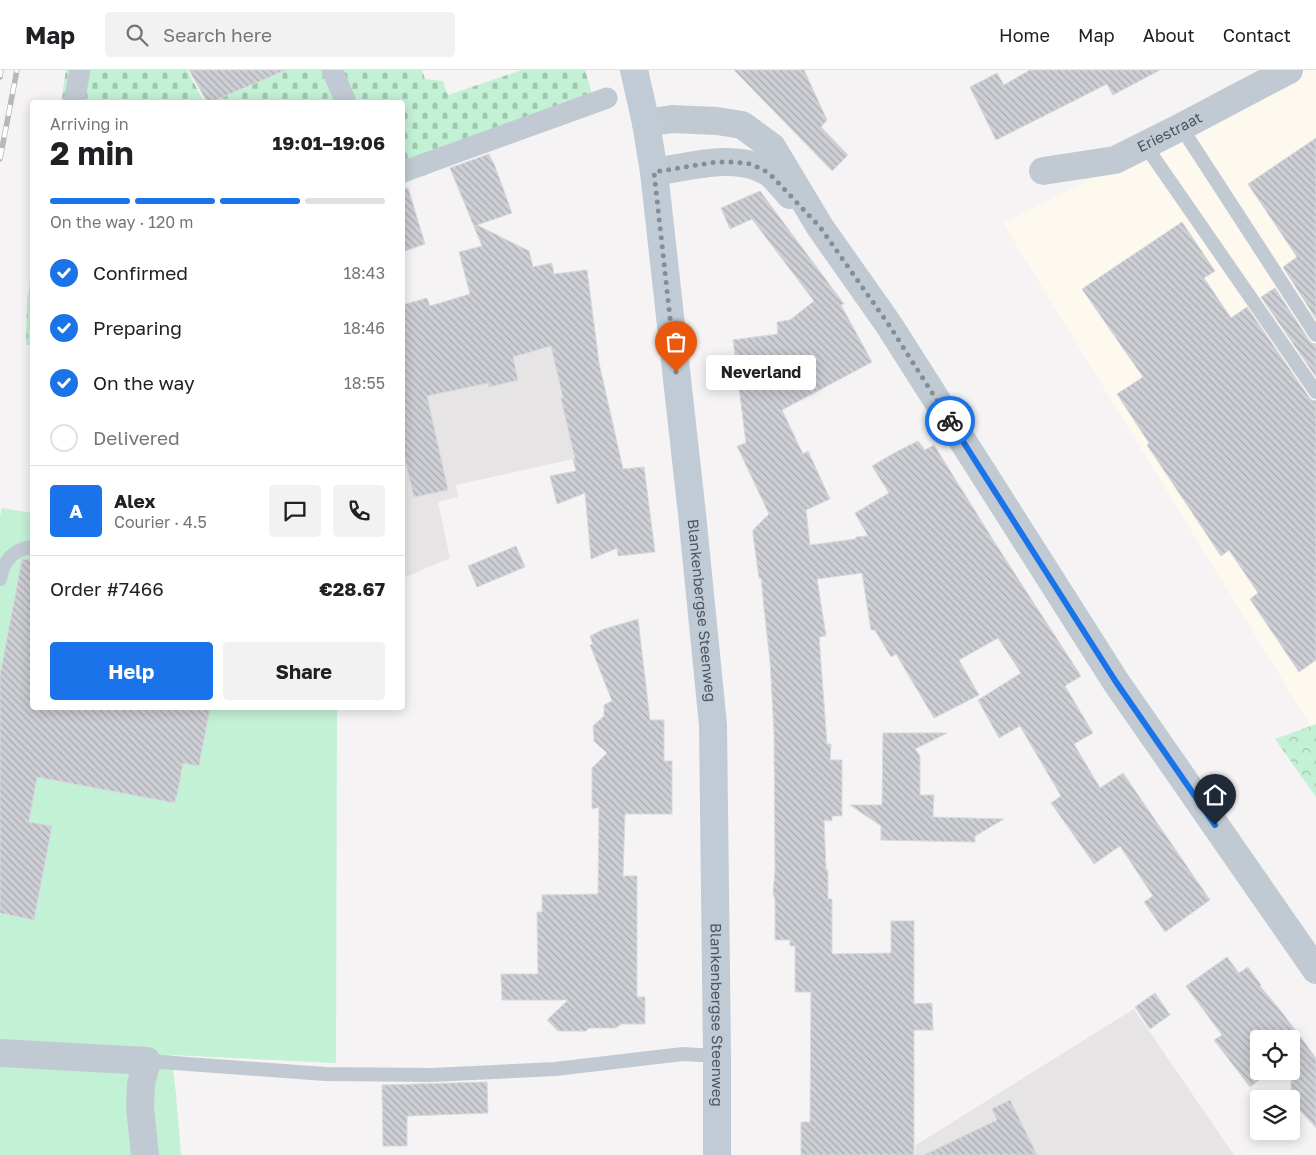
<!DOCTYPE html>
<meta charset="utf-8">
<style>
:root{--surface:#fff;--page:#f2f2f2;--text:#202124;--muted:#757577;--line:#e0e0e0;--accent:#1a73e8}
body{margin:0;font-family:"Golos Text",sans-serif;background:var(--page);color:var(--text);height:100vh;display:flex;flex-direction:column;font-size:19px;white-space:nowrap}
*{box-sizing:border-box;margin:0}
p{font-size:16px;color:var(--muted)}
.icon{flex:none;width:28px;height:28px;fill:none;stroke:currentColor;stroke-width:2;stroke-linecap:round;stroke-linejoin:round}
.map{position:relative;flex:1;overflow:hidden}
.details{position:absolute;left:30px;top:30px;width:375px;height:610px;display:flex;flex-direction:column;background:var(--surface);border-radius:5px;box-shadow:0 2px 12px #0003}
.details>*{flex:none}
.controls{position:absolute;left:1250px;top:960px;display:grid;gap:10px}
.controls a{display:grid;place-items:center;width:50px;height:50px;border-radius:5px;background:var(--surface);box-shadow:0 2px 12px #0003;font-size:25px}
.pin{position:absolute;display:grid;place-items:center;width:42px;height:42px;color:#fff;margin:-51px -21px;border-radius:50% 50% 50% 0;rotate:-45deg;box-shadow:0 0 5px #0007}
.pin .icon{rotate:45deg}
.courier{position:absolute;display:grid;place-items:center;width:50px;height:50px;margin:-25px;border:4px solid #1a73e8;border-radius:50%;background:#fff;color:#222;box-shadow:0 1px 6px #0007}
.bubble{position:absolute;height:35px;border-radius:5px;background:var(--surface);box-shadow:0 2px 12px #0003;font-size:16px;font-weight:700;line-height:35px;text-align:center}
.overview em{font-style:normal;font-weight:700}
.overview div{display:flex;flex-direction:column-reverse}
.overview{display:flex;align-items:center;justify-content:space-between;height:85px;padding:0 20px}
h1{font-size:32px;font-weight:700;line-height:38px}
.bar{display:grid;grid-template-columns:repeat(4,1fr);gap:8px 5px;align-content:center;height:60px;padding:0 20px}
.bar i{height:6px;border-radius:4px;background:var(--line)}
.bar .selected{background:var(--accent)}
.bar p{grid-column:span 4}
.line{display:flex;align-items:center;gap:12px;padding:0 20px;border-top:1px solid var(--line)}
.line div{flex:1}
.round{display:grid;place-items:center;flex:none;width:52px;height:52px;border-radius:5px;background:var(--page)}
ol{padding:0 20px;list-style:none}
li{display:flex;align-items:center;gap:15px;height:55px}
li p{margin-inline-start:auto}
li .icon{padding:5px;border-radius:50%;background:var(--accent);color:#fff;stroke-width:4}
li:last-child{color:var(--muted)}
li i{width:28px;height:28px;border:2px solid var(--line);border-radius:50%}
.primary-button{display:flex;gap:10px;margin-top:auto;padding:10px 20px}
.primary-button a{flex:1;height:58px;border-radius:5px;background:var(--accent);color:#fff;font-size:20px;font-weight:700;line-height:58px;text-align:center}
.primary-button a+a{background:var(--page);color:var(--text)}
header{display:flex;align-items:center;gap:30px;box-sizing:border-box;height:70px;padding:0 25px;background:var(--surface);border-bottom:1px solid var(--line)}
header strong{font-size:24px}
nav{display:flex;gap:28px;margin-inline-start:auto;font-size:18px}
.search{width:350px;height:45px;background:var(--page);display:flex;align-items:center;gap:12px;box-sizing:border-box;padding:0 18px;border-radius:5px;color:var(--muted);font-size:19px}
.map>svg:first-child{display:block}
.commercial{fill:#fdf9ef}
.education{fill:#e6e4e5}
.forest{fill:url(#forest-crowns)}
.cemetery{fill:url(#cemetery-stones)}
.garden{fill:#c3f1d5}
.building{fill:url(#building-back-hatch);stroke:#d7d9de}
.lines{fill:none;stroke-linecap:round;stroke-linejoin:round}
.service{stroke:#c1cad2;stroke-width:14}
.pedestrian{stroke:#c1cad2;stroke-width:21}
.minor{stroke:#c1cad2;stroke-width:28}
.secondary{stroke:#c1cbd6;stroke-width:28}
.rail-casing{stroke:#b5b8bd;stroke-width:5.5}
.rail{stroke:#fff;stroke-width:4;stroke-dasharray:11;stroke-linecap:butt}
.done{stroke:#868d94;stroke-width:5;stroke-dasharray:0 9}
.route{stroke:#1a73e8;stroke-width:6}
.labels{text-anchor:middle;stroke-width:5;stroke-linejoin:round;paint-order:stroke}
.street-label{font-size:15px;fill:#4a5661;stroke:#fff}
</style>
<header>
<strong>Map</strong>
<div class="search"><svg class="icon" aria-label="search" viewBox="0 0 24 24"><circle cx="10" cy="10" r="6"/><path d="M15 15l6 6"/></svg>Search here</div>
<nav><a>Home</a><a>Map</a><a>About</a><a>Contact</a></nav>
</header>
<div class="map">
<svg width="1316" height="1085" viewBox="0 0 1316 1085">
<defs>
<pattern id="forest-crowns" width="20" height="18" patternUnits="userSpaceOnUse" patternTransform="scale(1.25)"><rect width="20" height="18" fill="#c3f1d5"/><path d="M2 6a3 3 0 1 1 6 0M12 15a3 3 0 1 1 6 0" fill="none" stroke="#a0c6b0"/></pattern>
<pattern id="cemetery-stones" width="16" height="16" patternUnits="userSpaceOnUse" patternTransform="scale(1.25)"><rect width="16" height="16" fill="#c3f1d5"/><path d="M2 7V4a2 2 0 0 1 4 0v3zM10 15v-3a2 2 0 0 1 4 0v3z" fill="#a0c6b0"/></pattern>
<pattern id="building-back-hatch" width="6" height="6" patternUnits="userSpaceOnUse" patternTransform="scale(1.25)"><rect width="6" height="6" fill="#cdcfd5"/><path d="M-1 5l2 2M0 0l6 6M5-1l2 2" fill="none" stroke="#a8abb0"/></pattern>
</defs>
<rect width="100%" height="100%" fill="#f5f3f3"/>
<path class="commercial" d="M1307,0H1316V656L1312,658L1003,153Z"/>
<g class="education">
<path d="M594,250L599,293L618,379L456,415L458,427L438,432L450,488L403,508L402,389L405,388L403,304Z"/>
<path d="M1134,939L1234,1085H915L916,1075Z"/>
</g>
<path class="forest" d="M1316,654V727L1275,669Z"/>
<g class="cemetery">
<path d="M66,0H187L204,32H61Z"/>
<path d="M286,0H422L425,9L443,11L448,25L522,0H585L596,38L403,114L402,32H212Z"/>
<path d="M32,199V275H26L27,232Z"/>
</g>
<path class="garden" d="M2,438L32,443V638H337L336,993L171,985L176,1024L181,1085H0V446Z"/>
<g class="building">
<path d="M189,0H286L211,32H207Z"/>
<path d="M734,0H804L827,50L821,57L848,85L832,101Z"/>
<path d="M1030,0H1160L1113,25L1107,14L996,70L970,17L997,3L1004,15Z"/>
<path d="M1316,68V249L1283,197L1297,187L1248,114Z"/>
<path d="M489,84L492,91H493L512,143L477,155L529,181L533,197L552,193L554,204L587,200L599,293L623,399L644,397L655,482L618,486L617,478L591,489L585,423L557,434L550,406L576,401L573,389H575L561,328H563L551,276L513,287L518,310L489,317L488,313L427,326L448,420L414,427L402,376V235L427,228L430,236L470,224L459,182L482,176L450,98Z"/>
<path d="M408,118L425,174L402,182V119Z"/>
<path d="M760,121L844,234L841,235L872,292L782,340L803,384L808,381L830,429L806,440L810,475L856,469V467L868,466L855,443L889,423L872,396L896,382L918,371L925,380L934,375L995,473L1081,606L1065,616L1093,663L1074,674L1100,718L1123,703L1210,830L1165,862L1144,832L1153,826L1120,776L1094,794L1051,733L1061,726L1020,656L999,668L978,630L1021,603L998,568L959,590L979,625L934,648L896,584L891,587L875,560H871L862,503L817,509L826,566L819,567L827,674H831L830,690H842V746H832V751L824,750L826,800H828V829H832V884L891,883V851H914V934L932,933L933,960H914V1085H801V1052H810L811,922H795V876H790V870H775V829L773,824L775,801L774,662L770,591L764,538L761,508H759L753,465V460L769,444L737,376L746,373L733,270L778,264L777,252L790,250L814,231L752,149L730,159L721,138Z"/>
<path d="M1182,152L1215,201L1204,208L1231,248L1247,237L1309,327L1312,330L1316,331V590L1299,602L1250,529L1258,523L1229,480L1221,486L1147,375L1149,373L1117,324L1143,307L1082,219Z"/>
<path d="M1275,218L1309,270L1312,273L1316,274V307L1261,227Z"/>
<path d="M516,476L525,497L477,517L468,496Z"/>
<path d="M22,489L32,490V638H210L199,696L183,693L177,726H176L175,733L37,707L29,752L52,756L34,850L0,843V605Z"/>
<path d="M638,549L650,650H664V691H672V744H625L623,806H637V927H645V954H621L616,958H589L586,961H558L547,950L568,930H502L501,904H538L537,842H542V825L598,824L599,737L592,739V698L607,683L594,671L593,656L604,646V635L612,631L590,575L593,574L590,566L604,559Z"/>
<path d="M883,663H947L915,679L920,686V725H934L933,747L1004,749L975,766V772L881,770V756L850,735H882Z"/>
<path d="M1227,887L1239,903L1248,897L1261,915L1260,916L1281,941L1316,988V1058L1291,1030V969H1259V1001H1271L1250,1017L1214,970L1222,965L1186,916Z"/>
<path d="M1155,923L1170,945L1150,959L1135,937Z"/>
<path d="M487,1012L488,1043L407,1046V1076H383L382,1015Z"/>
<path d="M1010,1030L1037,1085H924L997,1050L992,1039Z"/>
</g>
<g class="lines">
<g class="service">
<path d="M1181,57L1316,265"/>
<path d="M1145,75L1316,322"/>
<path d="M0,509C3,491 14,479 32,477"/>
<path d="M147,991L325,1004L431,1005L555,999L683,984L717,986"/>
</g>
<g class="pedestrian">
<path d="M332,0L346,32"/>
<path d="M74,32L80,0"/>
<path d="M402,102L607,28"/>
</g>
<g class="minor">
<path d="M646,53L672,49L717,51L742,55L772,77L820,157L889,255L1116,612L1316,900"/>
<path id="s1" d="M1043,101L1115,90L1181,57L1289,0"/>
<path d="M654,102C689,97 736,82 768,102C776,107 783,118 790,125"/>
<path d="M0,983L147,991L141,1014L140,1037L145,1085"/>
</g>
<path class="secondary" id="s2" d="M634,0L646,53L654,102L692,444L713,655L717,986V1085"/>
<defs>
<g id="rail">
<path d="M0,7L1,0"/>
<path d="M0,89L17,0"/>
</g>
</defs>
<use href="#rail" class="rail-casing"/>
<use href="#rail" class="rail"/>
</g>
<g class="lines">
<path class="done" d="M676,302L654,102L716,92H734L751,94L769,103L820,157L889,255L950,351"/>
<path class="route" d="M950,351L1116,612L1215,755"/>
</g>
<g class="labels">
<g class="street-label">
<text dy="5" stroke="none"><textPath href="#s1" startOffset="134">Eriestraat</textPath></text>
<text dy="5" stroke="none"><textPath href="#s2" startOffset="545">Blankenbergse Steenweg</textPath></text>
<text dy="5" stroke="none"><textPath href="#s2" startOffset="950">Blankenbergse Steenweg</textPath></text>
</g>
</g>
</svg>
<div class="controls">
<a><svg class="icon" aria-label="locate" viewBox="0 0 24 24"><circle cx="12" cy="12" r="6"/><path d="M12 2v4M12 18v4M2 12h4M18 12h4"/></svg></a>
<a><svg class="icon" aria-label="layers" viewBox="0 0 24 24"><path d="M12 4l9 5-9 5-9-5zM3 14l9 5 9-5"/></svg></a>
</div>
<div class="pin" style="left:676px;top:302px;background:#ea580c"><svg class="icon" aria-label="bag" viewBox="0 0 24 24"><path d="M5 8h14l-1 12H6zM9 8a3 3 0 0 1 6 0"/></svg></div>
<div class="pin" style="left:1215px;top:755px;background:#1f2937"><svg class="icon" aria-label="home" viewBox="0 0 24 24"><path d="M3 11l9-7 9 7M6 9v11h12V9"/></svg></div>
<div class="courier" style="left:950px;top:351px"><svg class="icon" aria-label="bike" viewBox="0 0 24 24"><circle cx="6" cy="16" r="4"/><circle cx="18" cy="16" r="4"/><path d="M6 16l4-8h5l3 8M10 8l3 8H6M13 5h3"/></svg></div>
<div class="bubble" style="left:706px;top:285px;width:110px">Neverland</div>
<section class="details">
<div class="overview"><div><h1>2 min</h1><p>Arriving in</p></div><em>19:01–19:06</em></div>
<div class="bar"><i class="selected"></i><i class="selected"></i><i class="selected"></i><i></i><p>On the way · 120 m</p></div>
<ol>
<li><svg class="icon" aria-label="check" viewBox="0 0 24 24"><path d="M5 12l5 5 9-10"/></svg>Confirmed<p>18:43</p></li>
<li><svg class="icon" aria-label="check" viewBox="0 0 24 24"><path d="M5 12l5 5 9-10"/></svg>Preparing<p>18:46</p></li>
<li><svg class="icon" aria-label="check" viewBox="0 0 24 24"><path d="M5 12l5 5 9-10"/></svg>On the way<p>18:55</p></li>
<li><i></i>Delivered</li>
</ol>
<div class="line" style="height:90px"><b class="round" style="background:var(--accent);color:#fff">A</b><div><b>Alex</b><p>Courier · 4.5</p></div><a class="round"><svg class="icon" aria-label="chat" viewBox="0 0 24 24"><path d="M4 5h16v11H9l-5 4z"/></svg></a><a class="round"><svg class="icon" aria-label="phone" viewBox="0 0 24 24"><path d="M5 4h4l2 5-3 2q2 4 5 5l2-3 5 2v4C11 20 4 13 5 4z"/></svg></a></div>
<div class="line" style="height:65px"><div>Order #7466</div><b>€28.67</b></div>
<div class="primary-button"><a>Help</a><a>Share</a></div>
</section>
</div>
